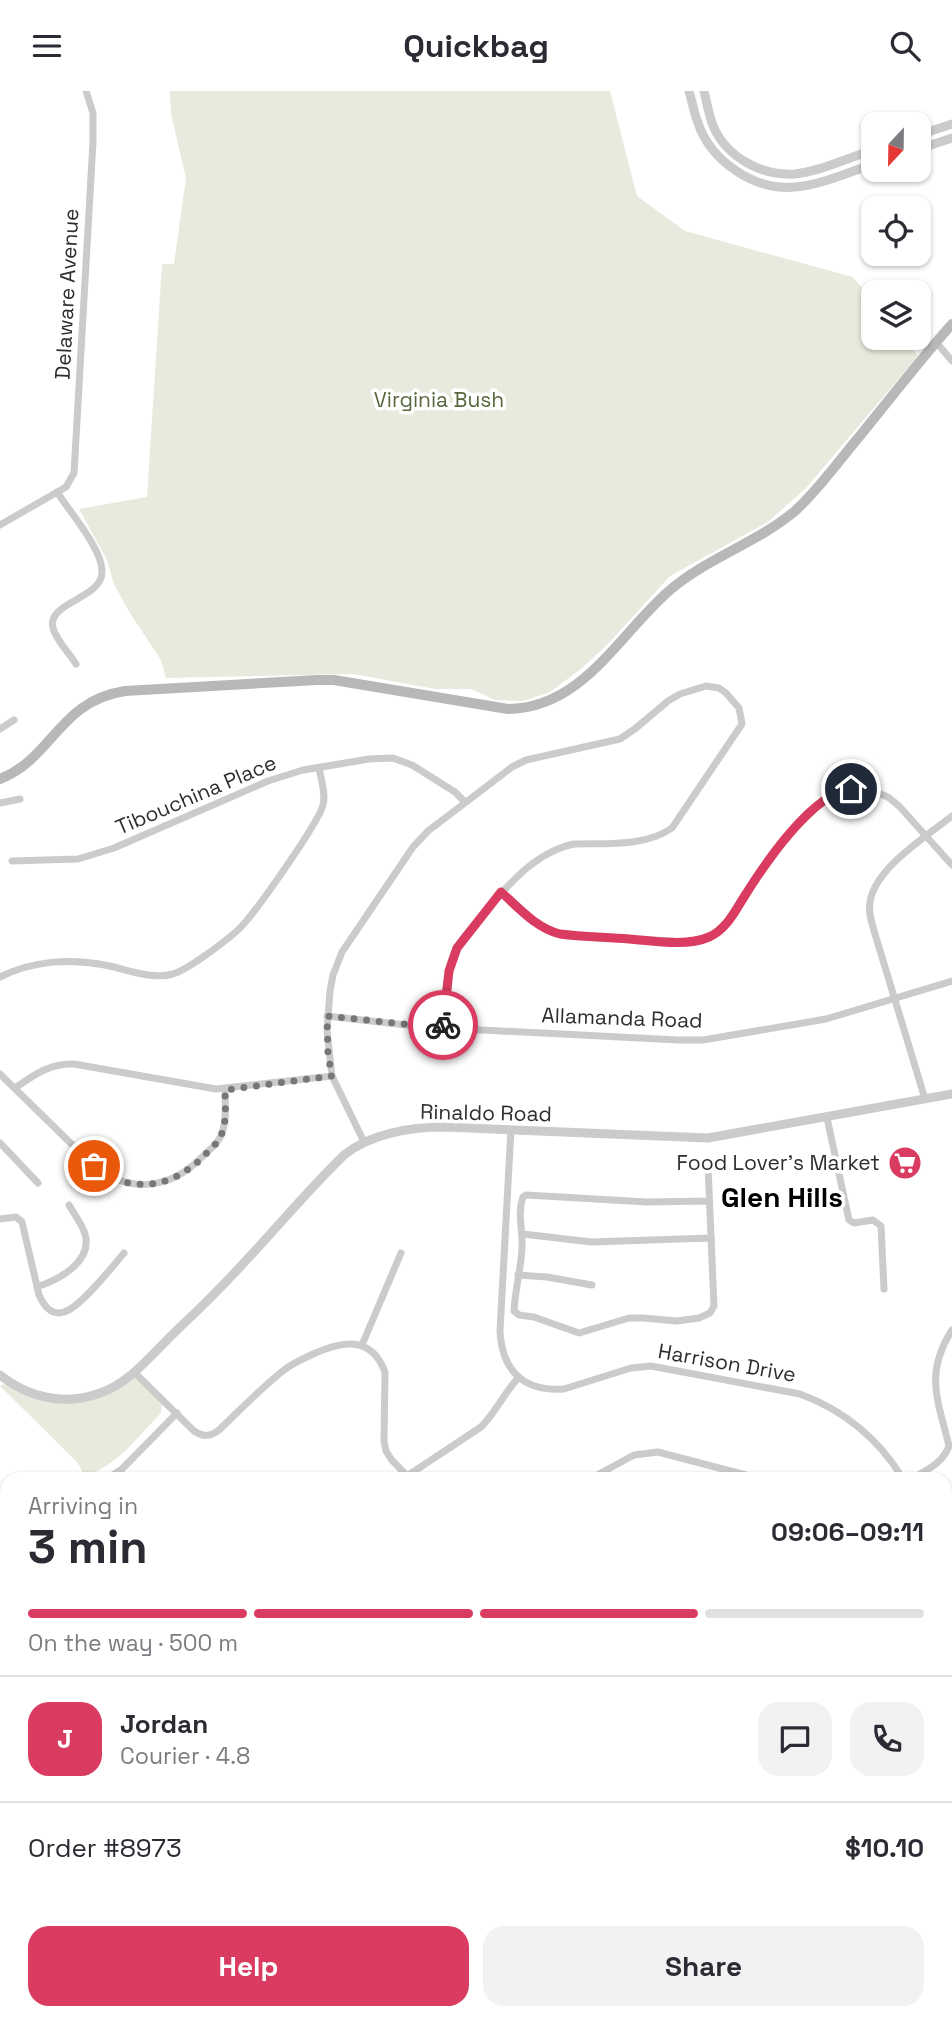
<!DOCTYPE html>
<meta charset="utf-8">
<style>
:root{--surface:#fff;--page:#f2f2f3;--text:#2b2b33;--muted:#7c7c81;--line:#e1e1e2;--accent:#da3c61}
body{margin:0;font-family:"Space Grotesk",sans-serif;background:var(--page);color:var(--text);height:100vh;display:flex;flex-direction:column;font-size:26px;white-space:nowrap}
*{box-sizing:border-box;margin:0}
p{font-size:23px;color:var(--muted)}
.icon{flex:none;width:38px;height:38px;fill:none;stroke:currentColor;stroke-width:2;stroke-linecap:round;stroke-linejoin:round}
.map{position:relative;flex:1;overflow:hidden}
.sheet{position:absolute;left:0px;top:1381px;width:952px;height:548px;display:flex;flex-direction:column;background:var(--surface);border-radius:21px 21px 0 0;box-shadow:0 2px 5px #0004}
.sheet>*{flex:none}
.needle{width:46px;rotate:202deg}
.buttons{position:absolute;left:861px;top:21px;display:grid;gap:14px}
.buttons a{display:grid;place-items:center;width:70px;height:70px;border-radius:14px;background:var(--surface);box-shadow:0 2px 5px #0004;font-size:35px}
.pin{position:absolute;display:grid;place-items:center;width:60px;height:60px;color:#fff;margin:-30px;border:4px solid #fff;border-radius:50%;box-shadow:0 2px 7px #0007}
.courier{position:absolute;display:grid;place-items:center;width:70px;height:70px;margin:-35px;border:5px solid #da3c61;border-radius:50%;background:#fff;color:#222;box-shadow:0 2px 9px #0007}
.headline em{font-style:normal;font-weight:700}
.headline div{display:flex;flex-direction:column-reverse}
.headline{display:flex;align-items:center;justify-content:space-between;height:119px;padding:0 28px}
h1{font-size:46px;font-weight:700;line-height:52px}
.bar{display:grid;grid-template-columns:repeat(4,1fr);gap:10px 7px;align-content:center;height:84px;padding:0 28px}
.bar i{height:9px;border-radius:5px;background:var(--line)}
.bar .selected{background:var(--accent)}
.bar p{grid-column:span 4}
.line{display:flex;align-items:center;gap:18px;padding:0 28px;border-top:2px solid var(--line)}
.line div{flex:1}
.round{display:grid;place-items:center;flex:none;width:74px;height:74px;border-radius:21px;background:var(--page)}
.action{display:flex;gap:14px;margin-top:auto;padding:14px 28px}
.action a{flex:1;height:80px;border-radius:21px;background:var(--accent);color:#fff;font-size:28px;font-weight:700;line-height:80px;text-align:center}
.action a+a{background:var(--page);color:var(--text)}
header{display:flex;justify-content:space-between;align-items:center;height:91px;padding:0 28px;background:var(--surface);font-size:32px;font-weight:700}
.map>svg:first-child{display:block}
.green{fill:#e6ebdd}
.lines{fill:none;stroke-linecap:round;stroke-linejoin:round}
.minor{stroke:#cbcbcb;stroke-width:7}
.tertiary{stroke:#cbcbcb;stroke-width:9}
.secondary{stroke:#b8b8b8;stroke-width:10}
.done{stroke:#777;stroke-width:7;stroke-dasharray:0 12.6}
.route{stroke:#da3c61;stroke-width:9}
.labels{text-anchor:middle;stroke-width:7;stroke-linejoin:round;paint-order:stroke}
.street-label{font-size:21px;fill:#2e2e2e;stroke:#fff}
.park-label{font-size:21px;fill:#58673e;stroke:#fff}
.poi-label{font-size:21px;fill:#2e2e2e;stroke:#fff;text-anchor:end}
.district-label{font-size:28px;font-weight:bold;fill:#000;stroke:#fff}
</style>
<header><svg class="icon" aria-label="menu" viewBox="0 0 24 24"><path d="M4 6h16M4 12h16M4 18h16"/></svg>Quickbag<svg class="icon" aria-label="search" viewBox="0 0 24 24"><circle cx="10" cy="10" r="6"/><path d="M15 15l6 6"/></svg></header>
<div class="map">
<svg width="952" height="1928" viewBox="0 0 952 1928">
<rect width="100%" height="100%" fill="#fff"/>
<g class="green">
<path d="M170,0H610L637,105L685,140L853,186L873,210V247H903L918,265L806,397L768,431L670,485L608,553L581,578L550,601L523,610L495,609L471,598H435L353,583L166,587L161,569L128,519L114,493L107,469L79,418L147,406L162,173H174L186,87L171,23Z"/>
<path d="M131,1280L162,1313L161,1322C138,1345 117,1376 84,1385L78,1372L0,1295L4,1293L25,1304L64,1308L106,1301Z"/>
</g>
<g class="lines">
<g class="minor">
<path d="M936,251L952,270"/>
<path d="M57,401C70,421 102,458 102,480C103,508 46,511 53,537C56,549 69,562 76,573"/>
<path d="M0,434L66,396L74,382L93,51V22L86,0"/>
<path d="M0,638L14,629"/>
<path d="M0,712L20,708"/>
<path d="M12,770L78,768L114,757L268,690L303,679L369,668L393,667L412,674L455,701L465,711"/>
<path d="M501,801C519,817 536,837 560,843L687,851L711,846L727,831L761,778L786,746L822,711L843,699L875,701L888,706L899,715L952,774"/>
<path d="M0,886C32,870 70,867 105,874C126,878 151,889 173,883C189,878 226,850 239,838C254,824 319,731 323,714C326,703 321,688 319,677"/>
<path d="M327,925L424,936L678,949H703L826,928L952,890"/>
<path d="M0,983L94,1075C130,1103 170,1098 201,1067C209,1059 219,1052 222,1042C227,1029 225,1012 225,999"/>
<path d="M15,997C34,984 50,972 74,973L216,998L332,985"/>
<path d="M925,1008L875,843C872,832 868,822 870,811C875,777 927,745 952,725"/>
<path d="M827,1027L849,1129L854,1132L873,1129L881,1135L884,1198"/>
<path d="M511,1038L500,1240C502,1279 523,1301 564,1298L631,1277L651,1275L800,1303C843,1319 879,1348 903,1388"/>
<path d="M364,1051L332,985L327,940L330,900L333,884L342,861L413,756L428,740L512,676L526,669L620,648L636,637L668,610L680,603L706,595L719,597L726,602L739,617L742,633L672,737C645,756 606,752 574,753C534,761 504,798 479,828C471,837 462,847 456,858C445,881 445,912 443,937"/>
<path d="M0,1052L38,1092"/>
<path d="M708,1075L714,1215L710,1222L699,1227L677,1230L643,1227H629L579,1242L534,1226L519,1224L514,1220C515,1199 521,1178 522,1157C523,1139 517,1123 523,1106L526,1104L647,1111L709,1110"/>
<path d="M0,1128L16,1126L22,1131L39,1204C44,1215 51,1225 64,1221C80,1217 112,1176 124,1162"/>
<path d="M523,1143L591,1151L711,1147"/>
<path d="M518,1184L547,1186L592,1194"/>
<path d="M37,1196C58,1189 93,1171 85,1143C82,1133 74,1123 69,1114"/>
<path d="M362,1254L401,1162"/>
<path d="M134,1281L194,1340C203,1346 210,1346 219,1339C240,1319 261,1297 284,1279C293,1272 302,1268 313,1263C342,1250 371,1244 385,1281L384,1350L386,1360L391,1368L410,1388"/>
<path d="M407,1385L481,1336C496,1321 504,1302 519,1286"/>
<path d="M107,1388L122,1378L177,1322"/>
<path d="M590,1388L634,1364L658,1361L761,1388"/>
<path d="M911,1388C927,1379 943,1372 949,1355C938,1309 924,1283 952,1239"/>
<path d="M0,1412L7,1419"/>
<path d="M945,1473L952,1470"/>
<path d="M0,1574L7,1582"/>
<path d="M945,1586L952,1589"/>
<path d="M945,1645L952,1644"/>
<path d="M0,1689L7,1683"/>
<path d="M945,1708L952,1706"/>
<path d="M0,1824L7,1818"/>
<path d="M945,1854L952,1861"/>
<path d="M0,1882L7,1891"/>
<path d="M945,1911L952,1902"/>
<path d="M33,1922L38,1928"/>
<path d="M322,1922L328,1928"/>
<path d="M465,1922L471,1928"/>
<path d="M631,1922L637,1928"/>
<path d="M781,1922L788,1928"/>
<path d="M265,1928L272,1922"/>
<path d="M696,1928L703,1922"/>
<path d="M933,1928L938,1922"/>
</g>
<g class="tertiary">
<path d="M689,0C692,10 694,22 698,32C711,70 754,100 795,96C820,94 850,81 873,73"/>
<path d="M704,0C707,12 709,26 714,37C728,67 762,85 795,83C821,80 848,67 873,59"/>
<path d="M919,44L952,33"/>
<path d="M919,58L952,47"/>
<path d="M0,1284C28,1307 66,1315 100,1302C130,1292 152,1263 174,1242C188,1228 203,1215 216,1201C260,1157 299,1108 344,1064C370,1043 410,1036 444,1036L708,1047L952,1003"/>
</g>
<path class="secondary" d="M0,688C53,667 59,610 125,600L317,589H334L508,618C583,617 619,543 670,499C707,467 757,452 795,420C817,400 835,375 854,352C887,312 918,271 952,233"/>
</g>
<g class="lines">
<path class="done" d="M94,1075C129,1103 170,1098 202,1067C209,1059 219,1052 222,1042C227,1029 225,1012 225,999L332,985L328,964L327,925L443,937V934"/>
<path class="route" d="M443,934L449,880L457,857L501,801C519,817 536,837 560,843C583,846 606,846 629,848C654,850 686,856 709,846C726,839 735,820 744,806C764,774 812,702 851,698"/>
</g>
<defs>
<symbol id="supermarket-disc" viewBox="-11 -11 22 22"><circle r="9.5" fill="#da3c61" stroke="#fff"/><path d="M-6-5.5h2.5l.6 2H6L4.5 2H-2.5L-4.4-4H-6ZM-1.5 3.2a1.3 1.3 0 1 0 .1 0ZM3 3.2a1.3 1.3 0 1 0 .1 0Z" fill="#fff"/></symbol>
</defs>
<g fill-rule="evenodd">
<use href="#supermarket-disc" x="886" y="1053" width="38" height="38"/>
</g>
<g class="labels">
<g class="street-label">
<text transform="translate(67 203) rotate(-87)" y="7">Delaware Avenue</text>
<text transform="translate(196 704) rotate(-23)" y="7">Tibouchina Place</text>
<text transform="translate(622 927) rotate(2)" y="7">Allamanda Road</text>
<text transform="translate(486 1022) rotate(1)" y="7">Rinaldo Road</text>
<text transform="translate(727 1272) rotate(10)" y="7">Harrison Drive</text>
</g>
<g class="park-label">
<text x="439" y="316">Virginia Bush</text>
</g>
<g class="poi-label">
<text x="880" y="1079">Food Lover's Market</text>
</g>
<g class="district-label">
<text x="782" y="1116">Glen Hills</text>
</g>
</g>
</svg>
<div class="buttons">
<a><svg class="needle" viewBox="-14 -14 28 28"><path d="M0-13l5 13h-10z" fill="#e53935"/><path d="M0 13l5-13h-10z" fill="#7c7c81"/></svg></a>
<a><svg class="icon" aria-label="locate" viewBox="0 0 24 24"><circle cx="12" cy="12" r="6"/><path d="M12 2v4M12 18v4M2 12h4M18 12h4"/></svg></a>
<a><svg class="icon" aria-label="layers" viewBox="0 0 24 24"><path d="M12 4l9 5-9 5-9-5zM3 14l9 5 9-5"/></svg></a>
</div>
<div class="pin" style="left:94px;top:1075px;background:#ea580c"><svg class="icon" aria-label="bag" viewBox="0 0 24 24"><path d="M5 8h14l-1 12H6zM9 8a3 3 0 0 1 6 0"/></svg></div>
<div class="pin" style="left:851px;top:698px;background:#1f2937"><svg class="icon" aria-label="home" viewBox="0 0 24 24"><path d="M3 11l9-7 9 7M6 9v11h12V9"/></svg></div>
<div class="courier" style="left:443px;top:934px"><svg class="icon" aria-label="bike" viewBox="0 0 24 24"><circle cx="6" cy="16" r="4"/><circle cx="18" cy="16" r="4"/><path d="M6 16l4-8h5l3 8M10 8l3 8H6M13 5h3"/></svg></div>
<section class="sheet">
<div class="headline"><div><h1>3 min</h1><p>Arriving in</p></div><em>09:06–09:11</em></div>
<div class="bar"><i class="selected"></i><i class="selected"></i><i class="selected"></i><i></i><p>On the way · 500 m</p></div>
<div class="line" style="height:126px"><b class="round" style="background:var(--accent);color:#fff">J</b><div><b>Jordan</b><p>Courier · 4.8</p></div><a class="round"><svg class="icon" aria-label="chat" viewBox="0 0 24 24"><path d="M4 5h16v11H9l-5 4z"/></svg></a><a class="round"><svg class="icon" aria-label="phone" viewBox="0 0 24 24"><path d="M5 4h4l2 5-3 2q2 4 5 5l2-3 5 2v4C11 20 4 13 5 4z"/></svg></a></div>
<div class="line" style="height:91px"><div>Order #8973</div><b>$10.10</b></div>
<div class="action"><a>Help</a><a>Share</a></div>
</section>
</div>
